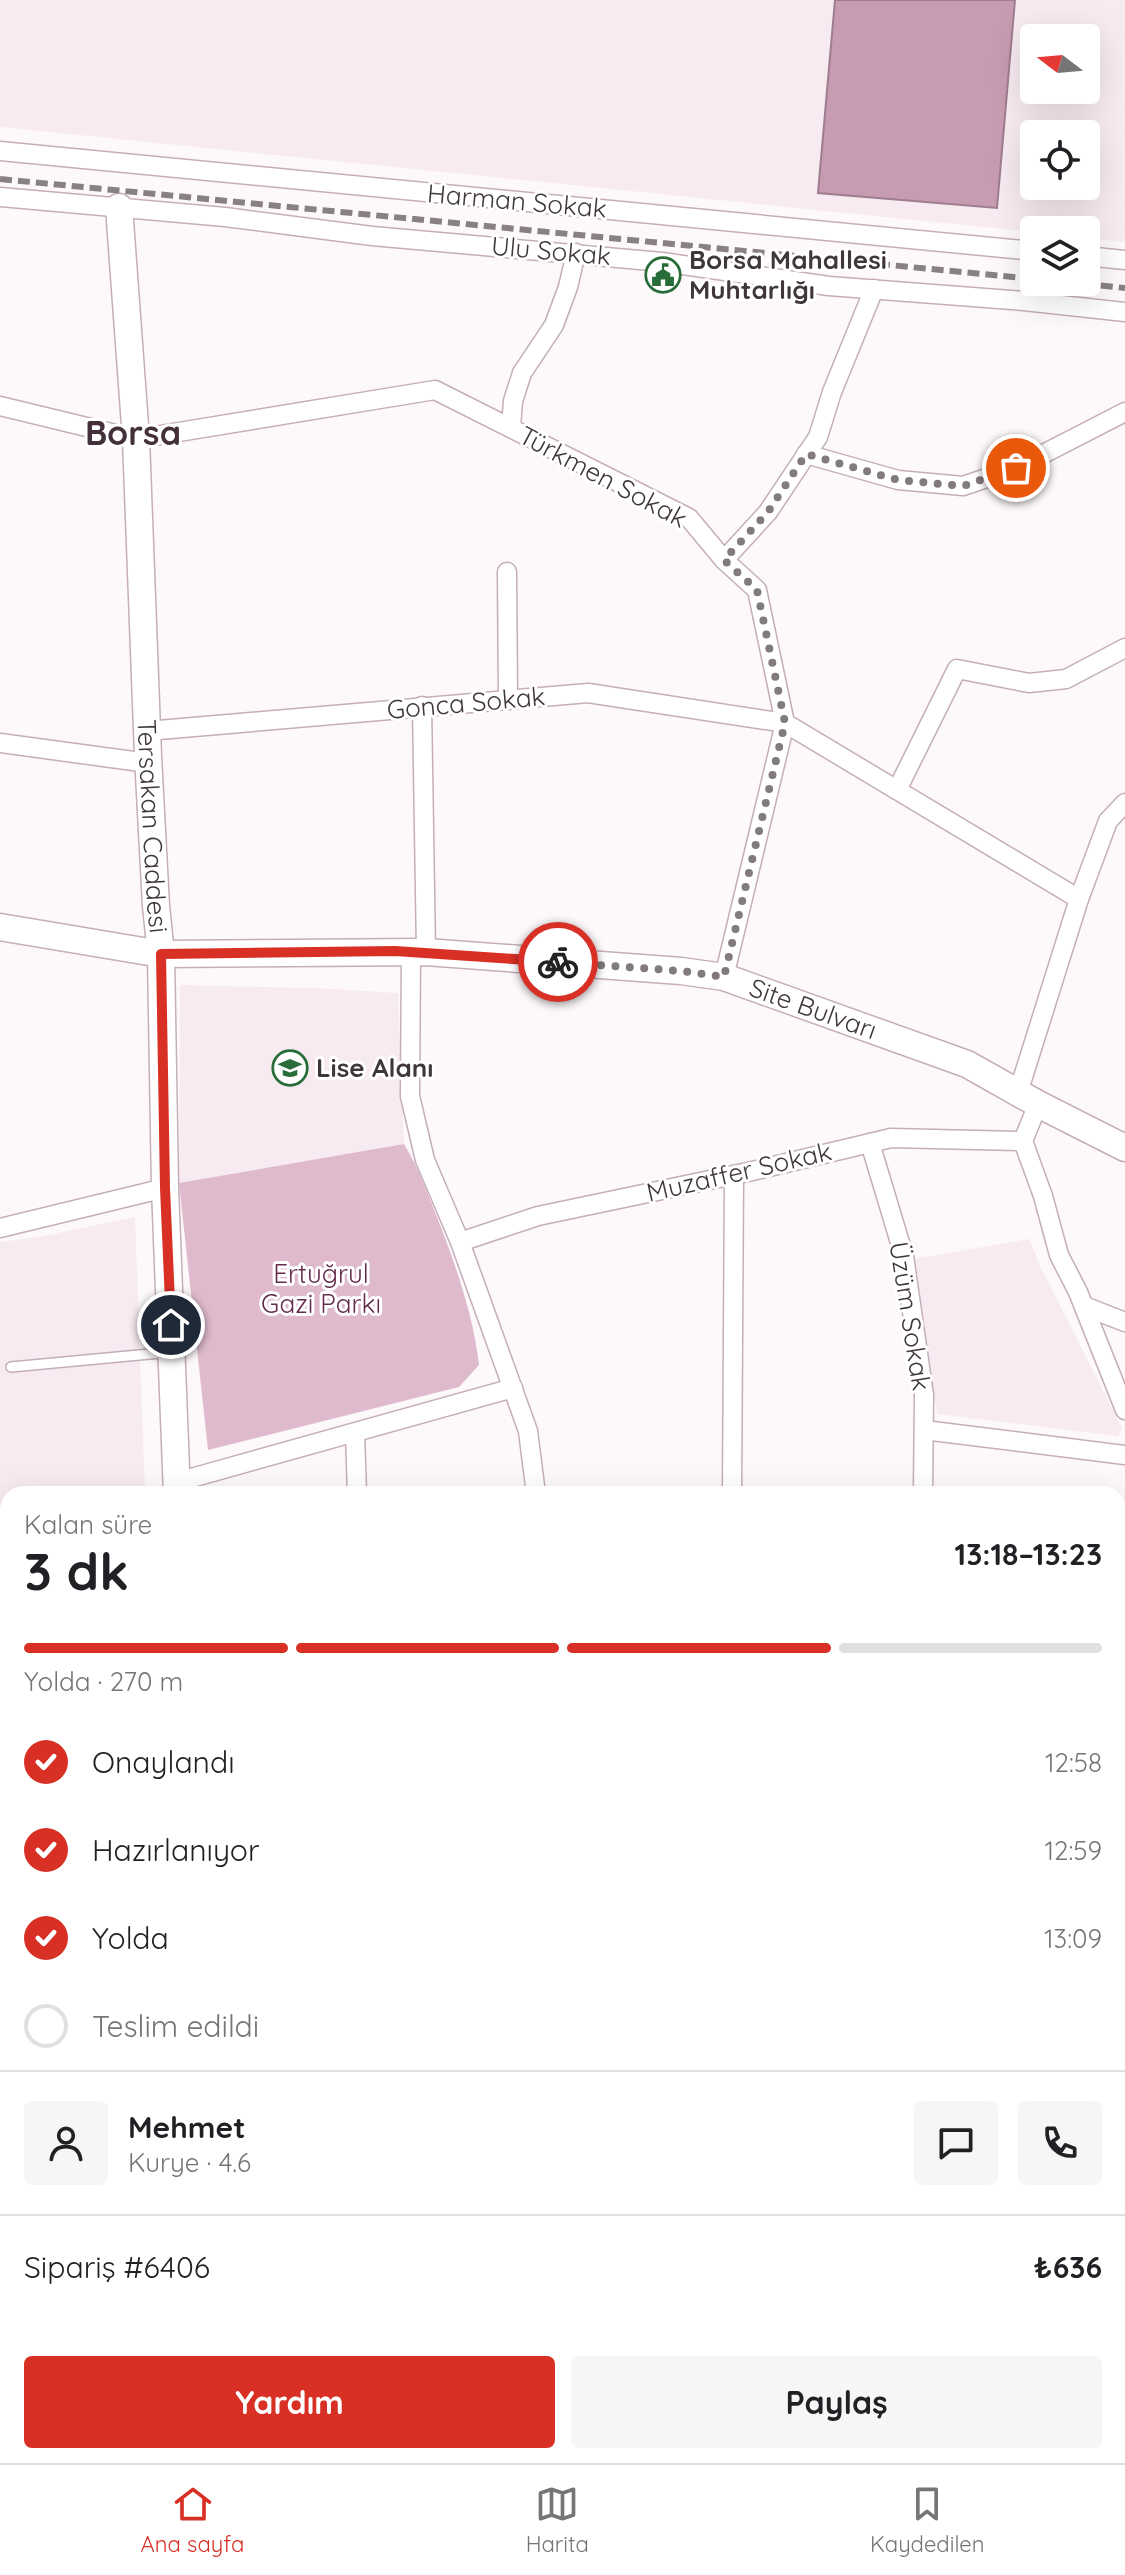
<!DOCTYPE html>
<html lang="tr">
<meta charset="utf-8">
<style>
:root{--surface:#fff;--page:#f6f6f6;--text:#202124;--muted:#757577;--line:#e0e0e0;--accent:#d93025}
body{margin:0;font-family:Quicksand,sans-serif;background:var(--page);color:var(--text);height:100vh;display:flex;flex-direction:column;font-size:30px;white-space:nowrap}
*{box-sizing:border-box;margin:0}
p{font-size:26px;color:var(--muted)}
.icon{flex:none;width:44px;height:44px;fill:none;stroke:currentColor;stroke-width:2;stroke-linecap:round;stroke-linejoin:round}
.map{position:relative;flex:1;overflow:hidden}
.sheet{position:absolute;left:0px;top:1486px;width:1126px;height:978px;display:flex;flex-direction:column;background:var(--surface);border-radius:24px 24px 0 0;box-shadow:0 8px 32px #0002}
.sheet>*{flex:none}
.needle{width:52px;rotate:286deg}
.controls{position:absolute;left:1020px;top:24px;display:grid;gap:16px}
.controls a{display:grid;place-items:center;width:80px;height:80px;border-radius:8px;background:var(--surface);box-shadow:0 8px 32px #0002;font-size:40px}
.pin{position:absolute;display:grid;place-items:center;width:68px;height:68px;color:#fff;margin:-34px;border:4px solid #fff;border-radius:50%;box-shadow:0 2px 8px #0007}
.courier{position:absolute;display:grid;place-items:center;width:80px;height:80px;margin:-40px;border:6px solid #d93025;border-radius:50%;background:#fff;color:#222;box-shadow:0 2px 10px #0007}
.overview em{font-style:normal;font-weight:800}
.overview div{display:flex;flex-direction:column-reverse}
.overview{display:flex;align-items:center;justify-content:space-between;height:136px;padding:0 24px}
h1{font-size:52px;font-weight:800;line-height:60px}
.bar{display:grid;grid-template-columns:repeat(4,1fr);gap:12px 8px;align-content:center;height:96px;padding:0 24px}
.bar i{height:10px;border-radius:6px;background:var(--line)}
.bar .on{background:var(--accent)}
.bar p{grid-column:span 4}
.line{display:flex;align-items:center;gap:20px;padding:0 24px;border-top:2px solid var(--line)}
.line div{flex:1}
.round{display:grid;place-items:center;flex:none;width:84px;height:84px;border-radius:8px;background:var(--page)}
ol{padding:0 24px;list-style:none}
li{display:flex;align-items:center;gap:24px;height:88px}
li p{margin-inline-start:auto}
li .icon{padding:8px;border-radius:50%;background:var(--accent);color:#fff;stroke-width:4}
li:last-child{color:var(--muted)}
li i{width:44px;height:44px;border:4px solid var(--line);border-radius:50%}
.cta{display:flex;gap:16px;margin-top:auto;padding:16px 24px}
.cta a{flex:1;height:92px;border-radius:8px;background:var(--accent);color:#fff;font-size:32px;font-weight:800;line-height:92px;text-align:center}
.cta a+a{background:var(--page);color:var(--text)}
.tab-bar{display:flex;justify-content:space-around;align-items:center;height:112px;border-top:2px solid var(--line);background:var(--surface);font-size:22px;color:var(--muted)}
.tab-bar a{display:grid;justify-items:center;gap:4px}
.tab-bar .on{color:var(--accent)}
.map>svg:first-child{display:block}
.built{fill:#f7eaf0;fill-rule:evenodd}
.green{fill:#debacc}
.water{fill:#c79bb1;stroke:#9e7d8e;stroke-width:2}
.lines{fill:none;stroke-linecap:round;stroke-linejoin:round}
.lane-casing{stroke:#c5aeb9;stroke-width:12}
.street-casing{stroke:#c5aeb9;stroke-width:21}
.secondary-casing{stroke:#c5aeb9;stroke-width:29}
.primary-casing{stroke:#c5aeb9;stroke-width:31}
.highway-casing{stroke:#c5aeb9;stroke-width:35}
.lane{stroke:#fff;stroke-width:9}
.street{stroke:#fff;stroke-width:18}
.secondary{stroke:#fff;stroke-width:26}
.primary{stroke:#fff;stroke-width:28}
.highway{stroke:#fff;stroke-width:32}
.rail{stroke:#888083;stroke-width:6;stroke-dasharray:12 6;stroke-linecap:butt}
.done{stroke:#827b7e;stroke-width:8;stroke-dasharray:0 14.4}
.route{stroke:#d93025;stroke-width:10}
.labels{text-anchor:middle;stroke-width:6;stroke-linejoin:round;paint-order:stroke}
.street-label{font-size:26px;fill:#40373b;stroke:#fff}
.poi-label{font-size:26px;font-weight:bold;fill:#40373b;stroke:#fff;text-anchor:start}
.park-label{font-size:26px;fill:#632c4c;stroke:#fff}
.district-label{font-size:34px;font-weight:bold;fill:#43303a;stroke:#fff}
</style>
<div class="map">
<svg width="1125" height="2463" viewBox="0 0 1125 2463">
<rect width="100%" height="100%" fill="#fdf8fa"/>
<g class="built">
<path d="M0,0H1125V242L1086,238V230H1034V232L0,127ZM1034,38H1086V90H1034ZM1034,134H1086V186H1034Z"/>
<path d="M180,985L312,988L398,993L404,1144L179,1183Z"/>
<path d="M135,1217L145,1494H8V1536L0,1537V1242L39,1237Z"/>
<path d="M1029,1239L1041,1268L1122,1428L1118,1436L937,1414L913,1259Z"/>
</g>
<path class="green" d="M404,1144C418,1167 427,1192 437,1217C456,1266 473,1314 479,1365L459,1387L208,1450L179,1183Z"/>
<path class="water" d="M835,0H1015L997,208L818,193Z"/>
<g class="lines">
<defs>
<path id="lane" d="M11,1367L171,1352"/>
<g id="street">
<path d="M0,151L1034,251"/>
<path d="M0,197L225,217L372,236L662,262L829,286L1024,301L1125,312"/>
<path d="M1086,256L1125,260"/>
<path d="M0,406L136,439L435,390L689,518L724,560L757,590L785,723L1079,899L1018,1093"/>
<path d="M511,427L513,401L522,373L554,325L568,287L576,253"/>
<path d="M806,454L898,480L963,486L1016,468L1125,412"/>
<path d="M724,560L768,512L818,437L832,392L874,289"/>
<path d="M507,572L508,699"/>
<path d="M422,706L426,952"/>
<path d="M147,731L588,693L785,723L724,977"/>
<path d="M0,743L148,763"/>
<path d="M897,790L957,669L1029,683L1066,679L1125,648"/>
<path d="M1079,899L1108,821L1125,803"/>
<path d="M411,951L410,1096L425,1160L460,1242L528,1431L536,1494"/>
<path d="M1038,1104L1023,1141L1043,1196L1059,1255L1078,1292L1125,1410"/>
<path d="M870,1143L904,1256L924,1395L923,1494"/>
<path d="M0,1228L165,1188"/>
<path d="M460,1242L538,1216L748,1172L891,1138L1023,1141"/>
<path d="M1084,1306L1125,1322"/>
<path d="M924,1430L1125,1455"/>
<path d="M355,1433L357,1494"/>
<path d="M177,1482L513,1388"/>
<path d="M732,1494L734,1175"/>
<path d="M1118,1594L1125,1531"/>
<path d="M1118,1926L1125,1927"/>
<path d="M0,2360L8,2365"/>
<path d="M319,2456L338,2463"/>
<path d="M160,2463L162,2456"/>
<path d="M355,2463L358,2456"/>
<path d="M484,2463L486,2456"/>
<path d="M690,2463L692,2456"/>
</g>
<g id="secondary">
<path id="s1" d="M119,207L136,439L148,756L156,906L161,954L165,1188L177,1494"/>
<path id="s2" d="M0,927L161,954L426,952L681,971L724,977L967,1064L1038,1104L1125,1148"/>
<path d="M18,2463L20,2456"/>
</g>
<g id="primary">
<path d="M1118,2138L1125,2140"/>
<path d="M1118,2224L1125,2225"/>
</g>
<g id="highway">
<path d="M0,1868L8,1870"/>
<path d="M0,1944L8,1946"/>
<path d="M1118,2164L1125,2165"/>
<path d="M1118,2198L1125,2199"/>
</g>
</defs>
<use href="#lane" class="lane-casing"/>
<use href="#street" class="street-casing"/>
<use href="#secondary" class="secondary-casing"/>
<use href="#primary" class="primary-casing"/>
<use href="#highway" class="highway-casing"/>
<use href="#lane" class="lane"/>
<use href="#street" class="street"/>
<use href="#secondary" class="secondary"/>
<use href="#primary" class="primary"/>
<use href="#highway" class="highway"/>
<g class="rail">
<path d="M0,179L1034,279"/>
<path d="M1065,282L1125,288"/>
</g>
</g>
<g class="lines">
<path class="done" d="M558,962L681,971L724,977L785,723L757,590L724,560L768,512L806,454L898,480L963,486L1016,468"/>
<path class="route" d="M171,1325L165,1188L161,954L395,951L558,962"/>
</g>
<defs>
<symbol id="civic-ring" viewBox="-11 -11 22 22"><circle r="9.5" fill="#fff" stroke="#286d39" stroke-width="1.5"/><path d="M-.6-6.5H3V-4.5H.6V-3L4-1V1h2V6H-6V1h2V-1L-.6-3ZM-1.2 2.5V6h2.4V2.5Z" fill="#286d39"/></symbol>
<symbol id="school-ring" viewBox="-11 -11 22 22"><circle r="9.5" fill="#fff" stroke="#286d39" stroke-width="1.5"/><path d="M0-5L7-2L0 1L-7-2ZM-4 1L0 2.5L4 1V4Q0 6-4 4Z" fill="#286d39"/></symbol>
</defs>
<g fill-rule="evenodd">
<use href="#civic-ring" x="643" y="255" width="40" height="40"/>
<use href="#school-ring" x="270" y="1048" width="40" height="40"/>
</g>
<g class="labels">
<g class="street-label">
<text transform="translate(517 201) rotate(5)" y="9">Harman Sokak</text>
<text transform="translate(551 251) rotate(5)" y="9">Ulu Sokak</text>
<text transform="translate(603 477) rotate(28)" y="9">Türkmen Sokak</text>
<text transform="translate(466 703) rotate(-5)" y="9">Gonca Sokak</text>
<text dy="9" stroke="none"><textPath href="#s1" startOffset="620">Tersakan Caddesi</textPath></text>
<text dy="9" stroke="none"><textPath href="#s2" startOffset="822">Site Bulvarı</textPath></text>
<text transform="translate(739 1172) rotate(-13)" y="9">Muzaffer Sokak</text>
<text transform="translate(910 1316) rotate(81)" y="9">Üzüm Sokak</text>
</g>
<g class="poi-label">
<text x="689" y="269">Borsa Mahallesi<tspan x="689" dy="30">Muhtarlığı</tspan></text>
<text x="316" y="1077">Lise Alanı</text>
</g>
<g class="park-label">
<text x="321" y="1283">Ertuğrul<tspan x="321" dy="30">Gazi Parkı</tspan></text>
</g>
<g class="district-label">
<text x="133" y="445">Borsa</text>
</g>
</g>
</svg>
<div class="controls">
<a><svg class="needle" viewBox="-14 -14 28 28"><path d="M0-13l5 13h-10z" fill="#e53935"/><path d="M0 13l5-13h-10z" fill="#757577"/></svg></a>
<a><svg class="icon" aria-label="locate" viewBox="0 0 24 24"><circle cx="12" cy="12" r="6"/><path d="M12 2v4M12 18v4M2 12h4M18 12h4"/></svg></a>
<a><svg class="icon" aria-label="layers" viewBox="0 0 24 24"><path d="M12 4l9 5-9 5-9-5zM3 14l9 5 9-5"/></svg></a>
</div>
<div class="pin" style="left:1016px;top:468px;background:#ea580c"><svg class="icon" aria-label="bag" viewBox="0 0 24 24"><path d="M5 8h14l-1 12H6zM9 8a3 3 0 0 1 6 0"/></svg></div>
<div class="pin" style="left:171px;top:1325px;background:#1f2937"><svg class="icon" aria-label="home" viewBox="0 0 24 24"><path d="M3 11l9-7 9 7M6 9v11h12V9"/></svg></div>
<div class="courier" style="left:558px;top:962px"><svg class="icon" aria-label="bike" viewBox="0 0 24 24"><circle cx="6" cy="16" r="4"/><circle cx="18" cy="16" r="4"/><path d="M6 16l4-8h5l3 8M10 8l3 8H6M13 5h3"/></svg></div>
<section class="sheet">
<div class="overview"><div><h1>3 dk</h1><p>Kalan süre</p></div><em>13:18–13:23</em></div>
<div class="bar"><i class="on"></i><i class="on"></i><i class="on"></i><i></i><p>Yolda · 270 m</p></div>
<ol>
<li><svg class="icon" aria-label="check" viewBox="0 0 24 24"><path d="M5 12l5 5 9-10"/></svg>Onaylandı<p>12:58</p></li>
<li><svg class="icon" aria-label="check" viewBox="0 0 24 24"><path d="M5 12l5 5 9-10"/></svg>Hazırlanıyor<p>12:59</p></li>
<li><svg class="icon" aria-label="check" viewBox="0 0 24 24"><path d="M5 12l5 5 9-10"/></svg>Yolda<p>13:09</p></li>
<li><i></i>Teslim edildi</li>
</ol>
<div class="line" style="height:144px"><a class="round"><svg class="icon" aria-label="person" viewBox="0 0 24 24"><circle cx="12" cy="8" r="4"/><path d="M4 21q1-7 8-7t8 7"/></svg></a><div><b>Mehmet</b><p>Kurye · 4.6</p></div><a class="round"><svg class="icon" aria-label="chat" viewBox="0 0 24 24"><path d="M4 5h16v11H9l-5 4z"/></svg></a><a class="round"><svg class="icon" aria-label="phone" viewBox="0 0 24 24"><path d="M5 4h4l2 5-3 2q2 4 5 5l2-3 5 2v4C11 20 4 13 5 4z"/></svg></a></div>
<div class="line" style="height:104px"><div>Sipariş #6406</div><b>₺636</b></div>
<div class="cta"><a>Yardım</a><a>Paylaş</a></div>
</section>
</div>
<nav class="tab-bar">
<a class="on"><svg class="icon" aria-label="home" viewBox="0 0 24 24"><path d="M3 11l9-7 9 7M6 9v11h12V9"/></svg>Ana sayfa</a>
<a><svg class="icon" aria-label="map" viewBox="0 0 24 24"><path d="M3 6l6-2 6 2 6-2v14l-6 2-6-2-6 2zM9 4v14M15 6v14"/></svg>Harita</a>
<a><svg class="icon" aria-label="saved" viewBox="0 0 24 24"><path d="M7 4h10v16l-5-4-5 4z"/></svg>Kaydedilen</a>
</nav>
